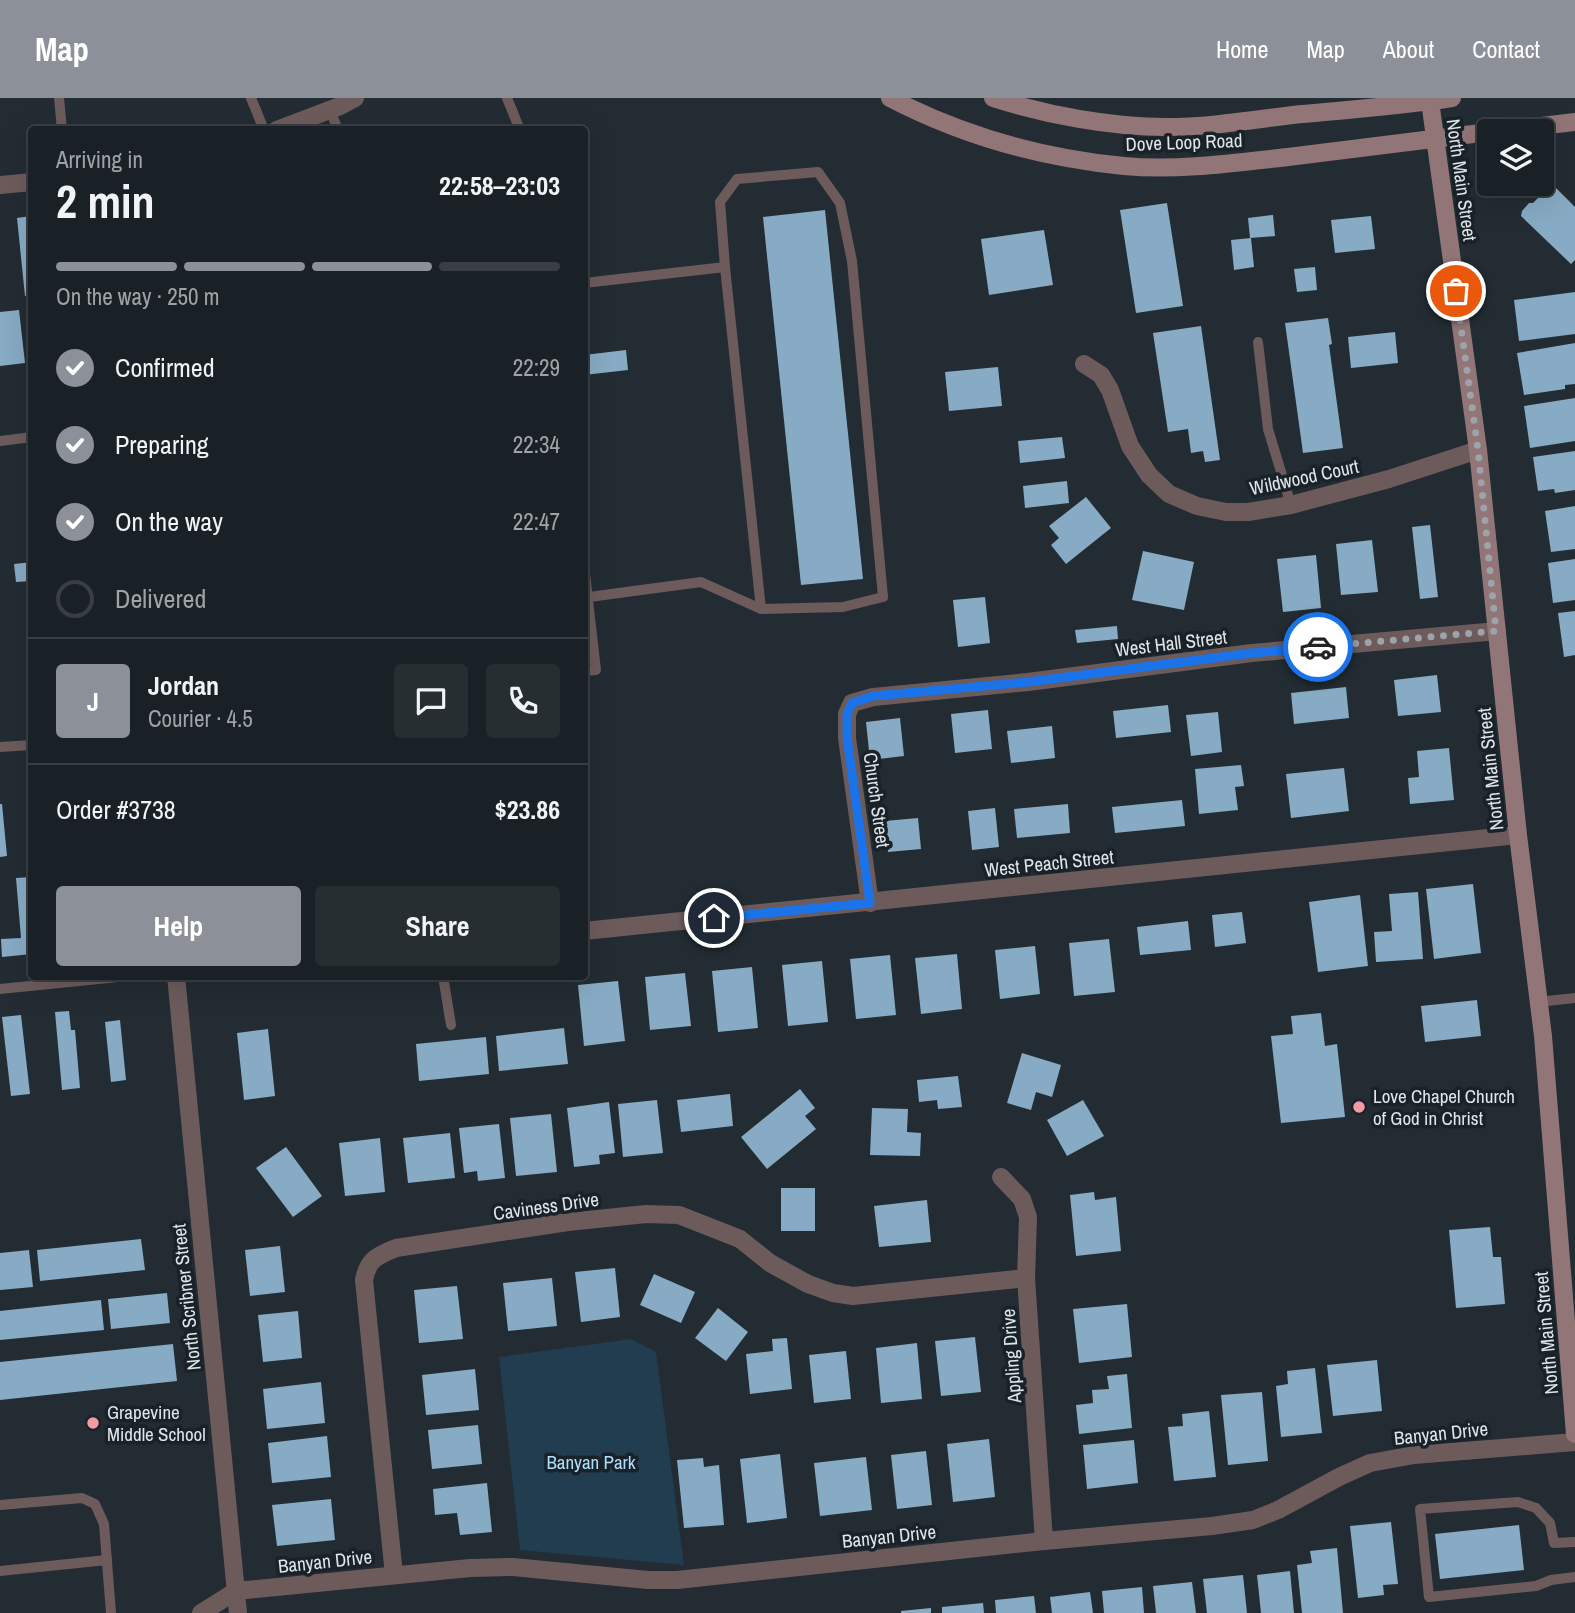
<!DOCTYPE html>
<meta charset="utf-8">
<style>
:root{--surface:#1a2126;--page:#272e32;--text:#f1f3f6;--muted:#9fa3a7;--line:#383e43;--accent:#8c9099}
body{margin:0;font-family:"Archivo Narrow",sans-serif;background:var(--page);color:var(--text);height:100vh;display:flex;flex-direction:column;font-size:26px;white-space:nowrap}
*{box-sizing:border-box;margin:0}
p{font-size:23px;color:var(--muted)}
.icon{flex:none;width:38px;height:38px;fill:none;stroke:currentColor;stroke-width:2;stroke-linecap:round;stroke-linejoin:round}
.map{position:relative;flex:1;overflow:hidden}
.side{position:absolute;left:28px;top:28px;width:560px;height:854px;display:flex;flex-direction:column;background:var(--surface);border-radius:7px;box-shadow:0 7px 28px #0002,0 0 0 2px var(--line)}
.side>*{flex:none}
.controls{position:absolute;left:1477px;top:21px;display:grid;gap:14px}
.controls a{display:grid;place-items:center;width:77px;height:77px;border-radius:7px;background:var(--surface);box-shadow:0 7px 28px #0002,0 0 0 2px var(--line);font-size:35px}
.pin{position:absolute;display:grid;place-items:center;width:60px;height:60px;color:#fff;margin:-30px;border:4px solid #fff;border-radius:50%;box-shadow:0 2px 7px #0007}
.courier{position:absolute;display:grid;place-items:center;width:70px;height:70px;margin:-35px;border:5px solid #1a73e8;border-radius:50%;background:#fff;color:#222;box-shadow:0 2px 9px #0007}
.summary em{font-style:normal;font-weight:800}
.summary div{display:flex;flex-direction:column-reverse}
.summary{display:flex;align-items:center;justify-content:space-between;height:119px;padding:0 28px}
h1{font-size:46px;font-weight:800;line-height:52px}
.bar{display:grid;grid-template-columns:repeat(4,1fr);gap:10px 7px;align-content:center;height:84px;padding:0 28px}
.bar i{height:9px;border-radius:5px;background:var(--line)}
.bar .active{background:var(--accent)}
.bar p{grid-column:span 4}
.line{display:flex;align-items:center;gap:18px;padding:0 28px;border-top:2px solid var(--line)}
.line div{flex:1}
.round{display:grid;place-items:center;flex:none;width:74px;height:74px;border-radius:7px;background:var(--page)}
ol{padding:0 28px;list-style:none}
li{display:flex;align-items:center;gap:21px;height:77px}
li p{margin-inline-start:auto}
li .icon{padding:7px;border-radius:50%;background:var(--accent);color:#fff;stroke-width:4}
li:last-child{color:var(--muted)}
li i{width:38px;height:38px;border:4px solid var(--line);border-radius:50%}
.primary-button{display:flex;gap:14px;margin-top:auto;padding:14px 28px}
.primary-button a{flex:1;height:80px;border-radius:7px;background:var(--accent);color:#fff;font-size:28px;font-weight:800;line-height:80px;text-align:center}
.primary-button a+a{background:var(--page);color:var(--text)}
header{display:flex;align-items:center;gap:42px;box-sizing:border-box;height:98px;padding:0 35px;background:var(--accent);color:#fff}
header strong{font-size:33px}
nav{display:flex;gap:38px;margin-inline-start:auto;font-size:24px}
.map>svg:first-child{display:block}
.green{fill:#213d4f}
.building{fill:#87abc4}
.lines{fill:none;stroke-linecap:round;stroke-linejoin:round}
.service{stroke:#6d5b5c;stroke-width:10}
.minor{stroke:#6d5b5c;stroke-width:18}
.tertiary{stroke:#6d5b5c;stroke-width:18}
.secondary{stroke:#927577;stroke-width:18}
.done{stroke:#9da4a9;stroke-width:7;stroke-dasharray:0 12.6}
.route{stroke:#1a73e8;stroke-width:9}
.poi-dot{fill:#f49aa3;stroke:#192228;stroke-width:2.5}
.labels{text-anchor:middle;stroke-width:7;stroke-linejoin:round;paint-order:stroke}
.street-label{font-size:19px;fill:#dfe5e9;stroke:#192228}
.poi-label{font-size:19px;fill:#dfe5e9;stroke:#192228;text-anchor:start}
.park-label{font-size:19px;fill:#aedefe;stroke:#192228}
</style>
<header>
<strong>Map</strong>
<nav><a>Home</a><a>Map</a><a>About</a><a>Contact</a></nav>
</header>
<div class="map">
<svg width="1575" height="1515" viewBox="0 0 1575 1515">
<rect width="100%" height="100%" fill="#222c32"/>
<path class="green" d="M631,1241L656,1254L684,1467L520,1452L499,1259Z"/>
<g class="building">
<path d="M1552,86L1575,109V162L1571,166L1521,118L1522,113L1529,105H1533Z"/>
<path d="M1167,105L1183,208L1136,215L1120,112Z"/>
<path d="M825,112L863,481L801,487L763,119Z"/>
<path d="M1273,117L1275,138L1250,140L1248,120Z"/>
<path d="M31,118L32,197L25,198L17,120Z"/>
<path d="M1371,118L1375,151L1335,155L1331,122Z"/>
<path d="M1044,132L1053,187L989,197L981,141Z"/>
<path d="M1251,140L1254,169L1234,172L1231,142Z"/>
<path d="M1315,169L1317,192L1297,194L1294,171Z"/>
<path d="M1575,194V236L1519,243L1514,202Z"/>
<path d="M19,212L25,265L0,268V214Z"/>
<path d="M1328,220L1332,246L1329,247L1343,350L1303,355L1285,225Z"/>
<path d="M1201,228L1220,362L1205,364L1203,353L1191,355L1188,331L1168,334L1153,235Z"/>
<path d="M1395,234L1398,265L1351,270L1348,239Z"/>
<path d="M1575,245V286L1565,287V291L1524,297L1517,255Z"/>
<path d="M626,252L628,272L584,277V257Z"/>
<path d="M998,269L1002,308L949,313L945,274Z"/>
<path d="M1575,300V343L1530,350L1524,308Z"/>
<path d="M1062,339L1065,360L1020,365L1018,343Z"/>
<path d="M1575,353V392L1555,395L1554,391L1538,393L1533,359Z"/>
<path d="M1067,383L1069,405L1025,410L1023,388Z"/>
<path d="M1086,399L1111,430L1066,466L1051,447L1059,440L1049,428Z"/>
<path d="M1575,408V451L1551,454L1545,413Z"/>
<path d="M1430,427L1438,499L1420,501L1412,429Z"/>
<path d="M1372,442L1378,494L1341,497L1336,446Z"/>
<path d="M1143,453L1194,464L1184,512L1132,502Z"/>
<path d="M1316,457L1321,510L1283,514L1277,461Z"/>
<path d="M1575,461V502L1553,505L1548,465Z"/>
<path d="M32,464V483L16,484L14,466Z"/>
<path d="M985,499L990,545L958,549L953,502Z"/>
<path d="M1575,513V557L1564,559L1558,515Z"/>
<path d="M1117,528L1118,541L1077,545L1075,532Z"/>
<path d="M1437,577L1441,614L1398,618L1394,582Z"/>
<path d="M1346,589L1349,620L1294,626L1291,595Z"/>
<path d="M1168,607L1171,634L1116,640L1113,613Z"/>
<path d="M988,612L992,651L955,655L951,616Z"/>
<path d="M1218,614L1222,654L1191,658L1186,617Z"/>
<path d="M900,620L904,658L870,662L866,624Z"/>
<path d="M1052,628L1055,660L1011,665L1007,633Z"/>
<path d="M1449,650L1454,702L1410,706L1408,680L1419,679L1417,653Z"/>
<path d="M1241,667L1244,688L1235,689L1238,712L1199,716L1195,671Z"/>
<path d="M1344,670L1349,713L1291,720L1286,676Z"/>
<path d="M1182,702L1185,728L1115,735L1112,709Z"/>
<path d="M0,706H2L7,758L0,759Z"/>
<path d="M1068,706L1070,735L1017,740L1014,711Z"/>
<path d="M995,710L999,749L972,752L968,713Z"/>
<path d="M918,720L921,751L888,754L885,723Z"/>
<path d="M32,779V856L2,859L1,841L21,840L16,780Z"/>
<path d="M1473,786L1481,855L1434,861L1426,791Z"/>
<path d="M1418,794L1423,861L1376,864L1374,834L1392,833L1389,796Z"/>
<path d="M1360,797L1368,868L1318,874L1309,804Z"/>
<path d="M1242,814L1246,845L1215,849L1212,817Z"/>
<path d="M1188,823L1191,852L1140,857L1137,829Z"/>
<path d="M1109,841L1115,894L1074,898L1069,845Z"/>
<path d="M1035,848L1040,896L1000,901L995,852Z"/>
<path d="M957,856L962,911L921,916L915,860Z"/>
<path d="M890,857L896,917L856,921L850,861Z"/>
<path d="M822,863L828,924L788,928L782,867Z"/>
<path d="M752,869L758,930L718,934L712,873Z"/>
<path d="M685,875L691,928L650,932L645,879Z"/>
<path d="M618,883L625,943L584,948L578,887Z"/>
<path d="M1477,902L1481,938L1425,944L1421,908Z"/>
<path d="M69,913L71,932H75L80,990L62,992L55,914Z"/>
<path d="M1321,915L1325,948L1337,946L1345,1019L1281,1025L1271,938L1293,936L1291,918Z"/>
<path d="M21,917L30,996L11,998L2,919Z"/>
<path d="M120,922L126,982L111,984L105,924Z"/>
<path d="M564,930L568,966L499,973L496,938Z"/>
<path d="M268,931L275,998L244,1002L237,935Z"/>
<path d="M486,939L489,976L419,983L416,946Z"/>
<path d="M1022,955L1061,967L1052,999L1036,994L1031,1012L1007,1005Z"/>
<path d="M958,978L962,1009L938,1011L937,1002L919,1004L917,982Z"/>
<path d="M800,991L815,1010L805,1018L816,1031L767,1071L741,1039Z"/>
<path d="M730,996L733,1028L681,1034L677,1002Z"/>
<path d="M657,1002L663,1055L623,1059L618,1006Z"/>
<path d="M1083,1002L1104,1038L1067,1058L1047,1022Z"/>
<path d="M609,1004L615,1055L599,1057L600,1066L574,1069L567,1010Z"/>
<path d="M872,1010L908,1011L907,1034L921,1035L920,1058L870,1057Z"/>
<path d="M551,1016L557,1074L516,1078L510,1020Z"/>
<path d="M499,1026L505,1080L478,1083L477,1073L464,1075L459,1030Z"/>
<path d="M450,1035L455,1080L408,1085L403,1040Z"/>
<path d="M380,1040L385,1094L345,1098L339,1045Z"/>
<path d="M286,1049L322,1098L293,1119L256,1070Z"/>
<rect x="781" y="1090" width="34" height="43"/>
<path d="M1094,1094L1095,1102L1116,1099L1121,1153L1076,1158L1070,1097Z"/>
<path d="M927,1102L931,1144L879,1149L874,1108Z"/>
<path d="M1490,1129L1493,1159H1501L1505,1206L1456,1210L1449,1132Z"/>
<path d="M141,1141L145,1172L40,1183L37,1152Z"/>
<path d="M280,1148L285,1194L250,1198L245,1152Z"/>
<path d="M29,1152L33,1189L0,1192V1155Z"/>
<path d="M615,1170L620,1219L581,1224L575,1174Z"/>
<path d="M654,1176L695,1194L681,1225L640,1207Z"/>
<path d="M552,1180L557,1228L508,1233L503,1185Z"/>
<path d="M457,1188L463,1241L419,1245L414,1192Z"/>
<path d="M167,1195L170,1225L111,1231L108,1201Z"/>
<path d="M101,1202L104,1232L0,1242V1213Z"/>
<path d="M1127,1206L1132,1259L1079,1265L1073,1211Z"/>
<path d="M718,1210L748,1234L726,1263L695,1240Z"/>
<path d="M298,1213L302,1260L263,1264L258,1217Z"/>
<path d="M975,1239L981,1294L941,1298L935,1243Z"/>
<path d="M787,1240L792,1291L750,1296L746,1256L773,1253L772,1241Z"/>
<path d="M917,1245L922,1301L881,1305L876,1250Z"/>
<path d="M173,1246L177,1283L0,1302V1264Z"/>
<path d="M846,1253L851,1301L814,1305L809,1257Z"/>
<path d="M1377,1262L1382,1313L1333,1318L1327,1267Z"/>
<path d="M1315,1270L1322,1335L1281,1339L1276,1288L1288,1286L1287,1273Z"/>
<path d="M475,1271L479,1312L426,1317L422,1277Z"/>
<path d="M1127,1276L1132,1330L1079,1336L1076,1307L1093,1305L1092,1292L1109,1291L1107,1278Z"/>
<path d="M321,1284L325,1325L267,1331L263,1291Z"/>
<path d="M1262,1294L1268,1363L1228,1367L1221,1297Z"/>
<path d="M1209,1313L1216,1379L1174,1383L1168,1329L1183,1328L1182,1316Z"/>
<path d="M478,1327L482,1366L432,1371L428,1332Z"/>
<path d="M327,1338L331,1379L272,1385L268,1345Z"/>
<path d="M989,1341L995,1399L953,1404L947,1346Z"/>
<path d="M1134,1342L1138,1385L1087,1391L1083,1347Z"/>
<path d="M926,1353L932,1407L897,1411L891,1357Z"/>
<path d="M780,1356L787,1420L747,1425L740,1361Z"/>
<path d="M866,1359L872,1412L820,1418L814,1365Z"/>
<path d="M703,1360L704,1369L719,1367L724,1427L684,1430L677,1362Z"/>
<path d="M487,1385L492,1434L460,1437L457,1415L435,1417L433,1391Z"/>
<path d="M331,1401L335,1442L277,1448L272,1407Z"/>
<path d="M1391,1424L1398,1486L1383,1487L1384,1497L1358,1500L1350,1428Z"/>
<path d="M1519,1427L1524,1472L1440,1481L1435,1436Z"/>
<path d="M1337,1450L1343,1515H1302L1297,1467L1312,1465L1310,1453Z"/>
<path d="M1290,1473L1294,1515H1261L1257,1477Z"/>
<path d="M1243,1477L1247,1515H1207L1203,1481Z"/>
<path d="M1192,1484L1196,1515H1156L1153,1488Z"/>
<path d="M1142,1489L1144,1515H1104L1102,1493Z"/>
<path d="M1090,1494L1093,1515H1052L1050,1499Z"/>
<path d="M1034,1498L1036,1515H996L995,1502Z"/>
<path d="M983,1505L984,1515H942V1509Z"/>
<path d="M931,1510V1515H901V1513Z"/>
</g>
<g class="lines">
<g class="service">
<path d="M59,0L62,32"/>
<path d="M251,0L264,32"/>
<path d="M507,0L520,32"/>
<path d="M330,12L338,32"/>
<path d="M725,169L761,511"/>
<path d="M584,185L725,169L720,104L737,81L818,74L840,105L852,163L883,499L843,509L761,511L701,484L589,499"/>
<path d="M1258,244L1268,331L1291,407"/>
<path d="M0,343L32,339"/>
<path d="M584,467L596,572L584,573"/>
<path d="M0,649L32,647"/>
<path d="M443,878L451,927"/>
<path d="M0,891L128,878"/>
<path d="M1538,904L1575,900"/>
<path d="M0,1407L82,1400L95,1406L104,1426L111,1515"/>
<path d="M1575,1444L1554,1445L1550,1425L1536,1410L1518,1404L1420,1411L1429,1499L1536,1488L1551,1482L1575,1479"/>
<path d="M0,1473L107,1462"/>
</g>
<g class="minor">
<path d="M277,32L340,8L355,0"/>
<path d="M0,87L32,84"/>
<path d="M1084,266L1101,277L1110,292L1130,348L1149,377L1169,396L1197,408L1226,414H1248L1291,407L1389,381L1478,352"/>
<path d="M870,805L847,640V616L852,605L873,599L1028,584L1252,555L1497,533"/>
<path d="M584,833L1518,737"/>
<path d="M176,878L238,1515"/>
<path d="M1001,1079L1022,1101L1028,1119L1026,1180L1044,1443"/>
<path d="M394,1477L364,1182C368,1161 377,1158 396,1150L568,1124L646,1116L679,1117L740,1141L770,1165L808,1186L833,1195L853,1198L1026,1180"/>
</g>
<path class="tertiary" d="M201,1515L236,1493L470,1470L513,1469L648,1482H677L1044,1443L1212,1428L1253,1422L1278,1412L1339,1379L1370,1365L1414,1357L1575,1344"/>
<g class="secondary">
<path d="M890,0C963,38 1042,60 1124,68C1178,73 1234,65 1288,59C1355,51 1422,42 1489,34"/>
<path d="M993,0C1046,17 1111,29 1166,29C1209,29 1251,22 1293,17C1346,12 1399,8 1452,0"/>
<path d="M1430,3L1478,352L1518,737L1543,938L1575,1336"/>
<path d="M1498,33L1575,24"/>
</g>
</g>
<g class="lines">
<path class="done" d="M1318,549L1496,533L1478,352L1456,193"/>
<path class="route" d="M714,820L870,805L847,640V616L852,605L873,598L1028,584L1252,555L1318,549"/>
</g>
<g class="poi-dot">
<circle cx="1359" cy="1009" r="7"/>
<circle cx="93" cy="1325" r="7"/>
</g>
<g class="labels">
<g class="street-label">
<text transform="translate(1184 44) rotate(-2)" y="7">Dove Loop Road</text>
<text transform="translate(1462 82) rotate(82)" y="7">North Main Street</text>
<text transform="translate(1304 379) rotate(-12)" y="7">Wildwood Court</text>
<text transform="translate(1171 545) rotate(-7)" y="7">West Hall Street</text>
<text transform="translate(1490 671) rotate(-96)" y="7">North Main Street</text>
<text transform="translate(877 702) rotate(82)" y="7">Church Street</text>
<text transform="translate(1049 765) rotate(-6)" y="7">West Peach Street</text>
<text transform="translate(546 1108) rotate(-8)" y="7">Caviness Drive</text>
<text transform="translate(186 1199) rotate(-96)" y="7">North Scribner Street</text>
<text transform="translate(1546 1235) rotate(-95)" y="7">North Main Street</text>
<text transform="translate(1011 1258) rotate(-94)" y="7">Appling Drive</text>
<text transform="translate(1441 1335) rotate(-6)" y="7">Banyan Drive</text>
<text transform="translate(889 1438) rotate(-6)" y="7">Banyan Drive</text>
<text transform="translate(325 1463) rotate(-6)" y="7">Banyan Drive</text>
</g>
<g class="poi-label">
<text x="1373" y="1005">Love Chapel Church<tspan x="1373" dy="22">of God in Christ</tspan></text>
<text x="107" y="1321">Grapevine<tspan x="107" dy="22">Middle School</tspan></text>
</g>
<g class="park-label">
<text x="591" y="1371">Banyan Park</text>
</g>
</g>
</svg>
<div class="controls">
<a><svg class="icon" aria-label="layers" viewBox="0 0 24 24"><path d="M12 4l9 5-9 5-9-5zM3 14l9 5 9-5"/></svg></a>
</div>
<div class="pin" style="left:1456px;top:193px;background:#ea580c"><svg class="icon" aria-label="bag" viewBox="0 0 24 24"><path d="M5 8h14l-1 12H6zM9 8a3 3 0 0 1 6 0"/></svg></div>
<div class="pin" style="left:714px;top:820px;background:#1f2937"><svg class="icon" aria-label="home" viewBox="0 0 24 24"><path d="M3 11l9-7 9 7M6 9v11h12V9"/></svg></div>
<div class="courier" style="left:1318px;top:549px"><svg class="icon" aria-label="car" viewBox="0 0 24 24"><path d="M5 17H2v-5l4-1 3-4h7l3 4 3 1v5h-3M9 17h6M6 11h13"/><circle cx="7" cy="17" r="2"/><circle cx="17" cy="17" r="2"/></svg></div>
<section class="side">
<div class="summary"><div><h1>2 min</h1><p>Arriving in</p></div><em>22:58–23:03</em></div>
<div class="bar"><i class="active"></i><i class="active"></i><i class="active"></i><i></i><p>On the way · 250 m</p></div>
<ol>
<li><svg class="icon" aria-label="check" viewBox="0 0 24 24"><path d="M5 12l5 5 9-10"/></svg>Confirmed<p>22:29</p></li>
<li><svg class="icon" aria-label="check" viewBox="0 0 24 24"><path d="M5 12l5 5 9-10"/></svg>Preparing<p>22:34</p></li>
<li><svg class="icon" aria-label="check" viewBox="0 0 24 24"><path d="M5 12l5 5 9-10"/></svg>On the way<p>22:47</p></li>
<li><i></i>Delivered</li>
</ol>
<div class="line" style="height:126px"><b class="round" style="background:var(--accent);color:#fff">J</b><div><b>Jordan</b><p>Courier · 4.5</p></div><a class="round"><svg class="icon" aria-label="chat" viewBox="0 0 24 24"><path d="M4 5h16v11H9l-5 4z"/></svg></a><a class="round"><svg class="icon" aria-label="phone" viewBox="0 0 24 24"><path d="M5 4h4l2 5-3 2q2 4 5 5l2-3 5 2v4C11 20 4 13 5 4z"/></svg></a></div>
<div class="line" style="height:91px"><div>Order #3738</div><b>$23.86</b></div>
<div class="primary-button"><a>Help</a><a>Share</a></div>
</section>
</div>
